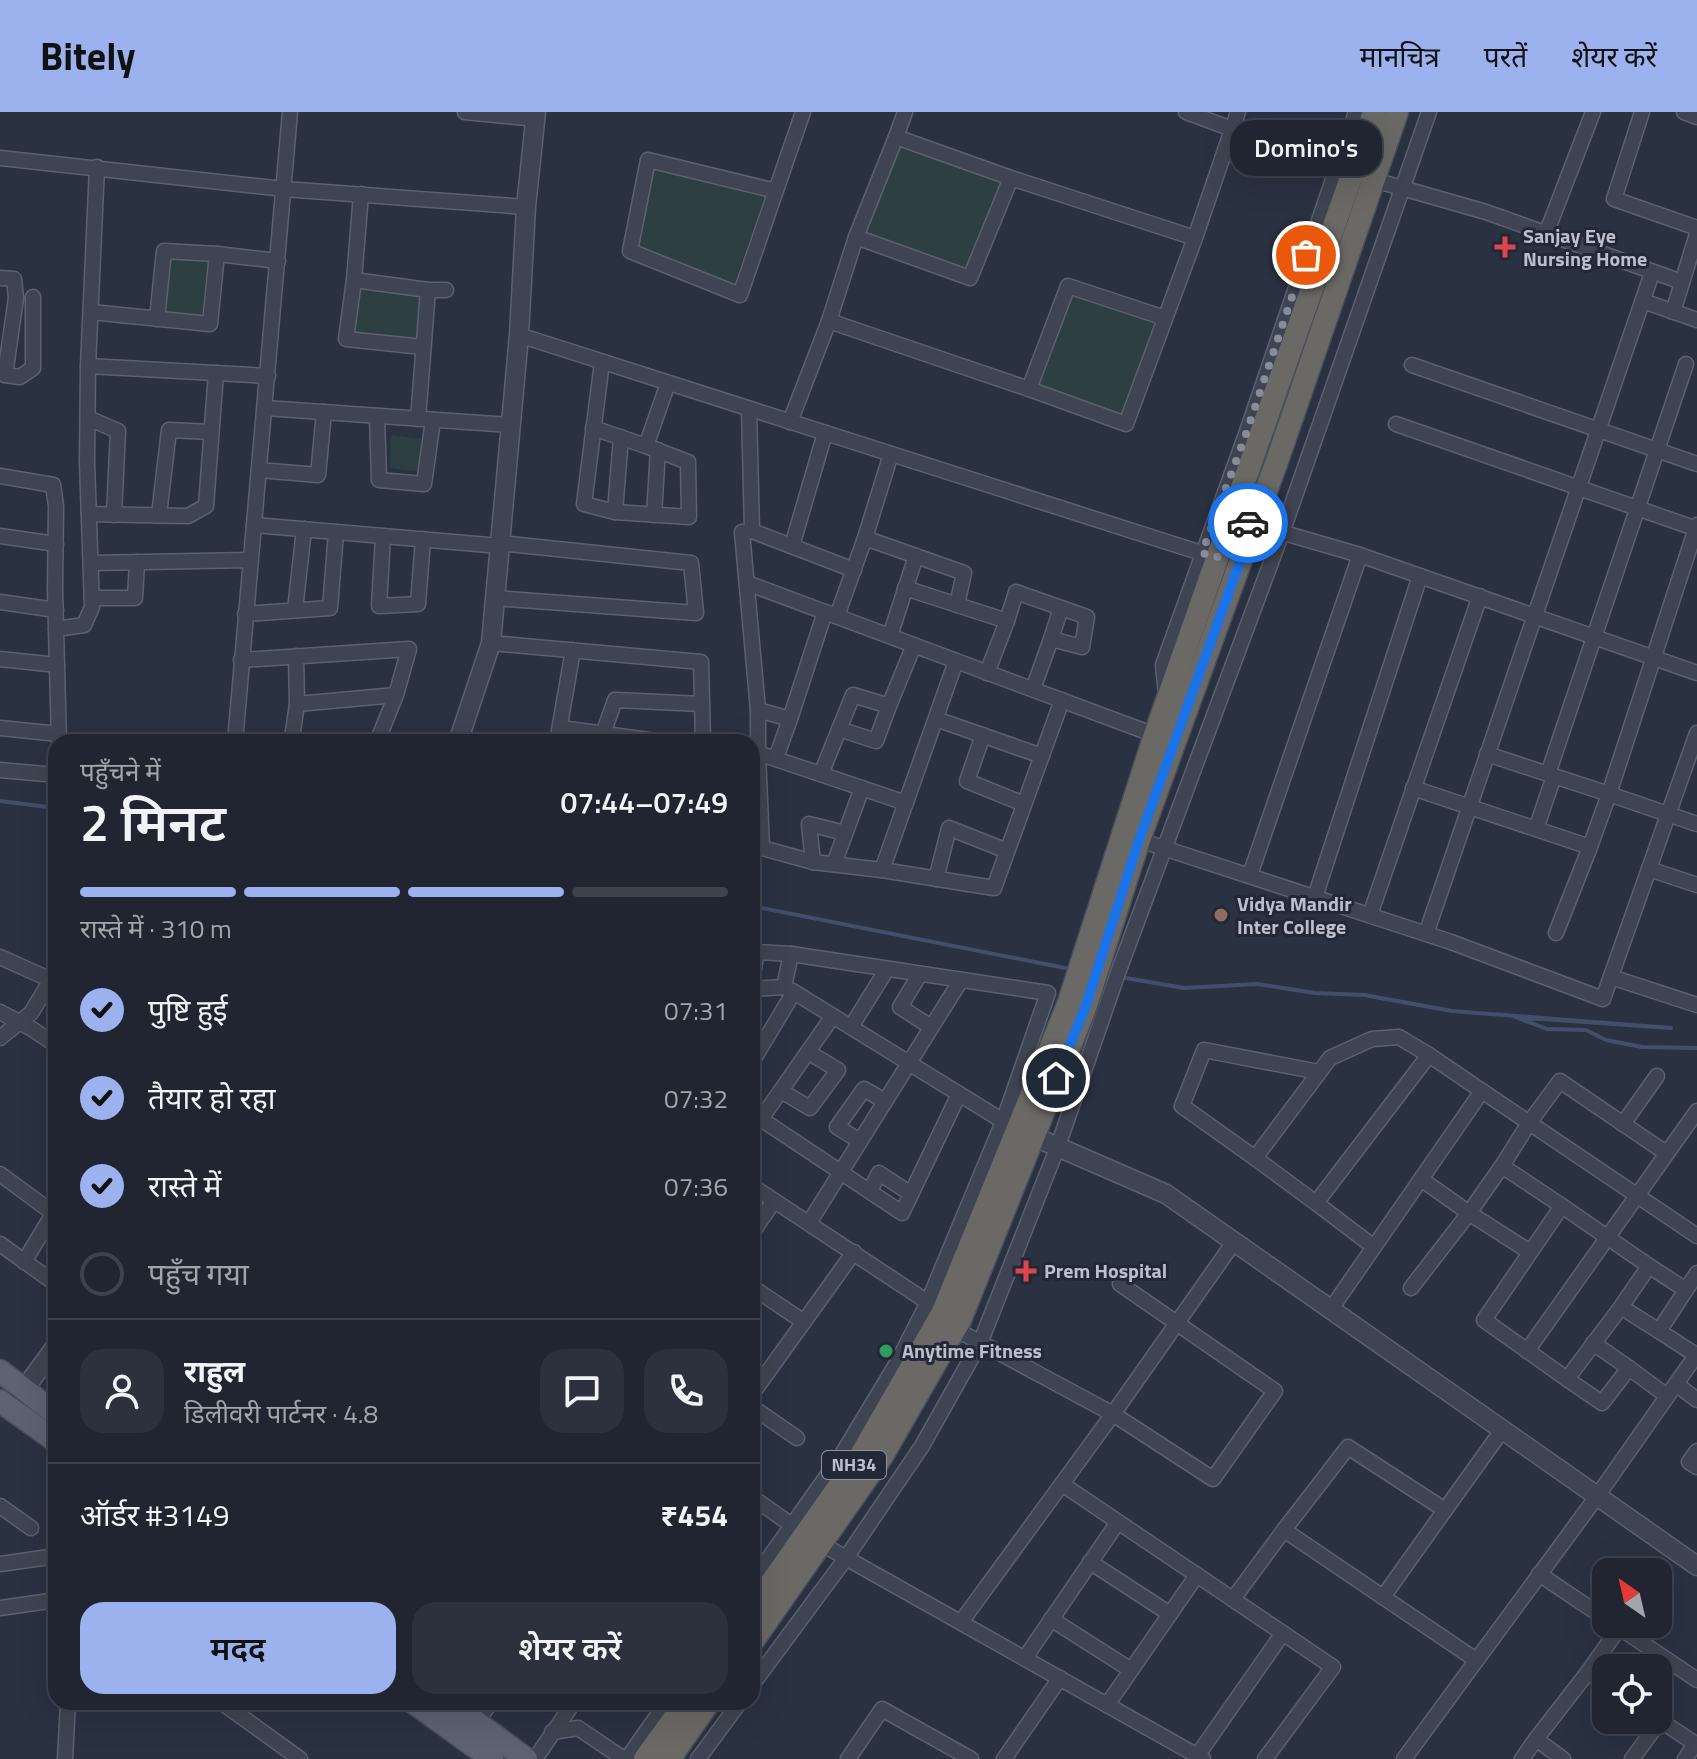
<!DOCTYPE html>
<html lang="hi">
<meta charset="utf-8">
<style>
:root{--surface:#202531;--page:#2d313d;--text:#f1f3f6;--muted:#a2a5ab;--line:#3d424d;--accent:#9cb2ef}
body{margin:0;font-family:"Titillium Web","Noto Sans Devanagari",sans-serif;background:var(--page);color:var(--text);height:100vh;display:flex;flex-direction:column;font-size:30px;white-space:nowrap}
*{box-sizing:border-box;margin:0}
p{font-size:26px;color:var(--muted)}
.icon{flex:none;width:44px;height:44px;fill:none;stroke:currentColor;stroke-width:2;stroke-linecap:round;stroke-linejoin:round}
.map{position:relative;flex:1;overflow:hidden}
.drawer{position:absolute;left:48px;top:622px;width:712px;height:976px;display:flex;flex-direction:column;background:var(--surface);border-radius:24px;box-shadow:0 8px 32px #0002,0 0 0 2px var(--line)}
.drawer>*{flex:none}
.needle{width:52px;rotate:326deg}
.tools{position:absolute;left:1592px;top:1446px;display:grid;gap:16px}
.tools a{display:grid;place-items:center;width:80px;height:80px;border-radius:16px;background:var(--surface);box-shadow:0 8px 32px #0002,0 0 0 2px var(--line);font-size:40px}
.pin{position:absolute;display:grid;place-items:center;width:68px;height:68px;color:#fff;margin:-34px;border:4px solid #fff;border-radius:50%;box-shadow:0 2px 8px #0007}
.courier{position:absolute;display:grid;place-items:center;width:80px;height:80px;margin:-40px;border:6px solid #1a73e8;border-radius:50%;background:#fff;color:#222;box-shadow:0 2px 10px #0007}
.bubble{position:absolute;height:56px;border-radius:24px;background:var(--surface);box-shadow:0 8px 32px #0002,0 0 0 2px var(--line);font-size:26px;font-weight:600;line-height:56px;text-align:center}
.headline em{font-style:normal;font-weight:600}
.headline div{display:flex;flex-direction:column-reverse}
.headline{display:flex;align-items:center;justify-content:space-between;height:136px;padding:0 32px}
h1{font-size:52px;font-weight:600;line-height:60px}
.bar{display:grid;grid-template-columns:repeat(4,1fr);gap:12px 8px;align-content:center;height:96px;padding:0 32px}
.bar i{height:10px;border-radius:6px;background:var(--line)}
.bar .current{background:var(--accent)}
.bar p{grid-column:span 4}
.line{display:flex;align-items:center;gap:20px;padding:0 32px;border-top:2px solid var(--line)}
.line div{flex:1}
.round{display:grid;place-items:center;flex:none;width:84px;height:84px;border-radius:24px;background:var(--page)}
ol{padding:0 32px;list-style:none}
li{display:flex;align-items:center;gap:24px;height:88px}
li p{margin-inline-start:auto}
li .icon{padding:8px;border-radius:50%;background:var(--accent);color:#111;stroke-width:4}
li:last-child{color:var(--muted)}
li i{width:44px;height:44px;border:4px solid var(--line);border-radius:50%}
.cta{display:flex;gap:16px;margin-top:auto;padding:16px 32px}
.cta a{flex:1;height:92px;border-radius:24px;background:var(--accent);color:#111;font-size:32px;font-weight:600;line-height:92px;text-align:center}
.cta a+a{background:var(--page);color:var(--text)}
header{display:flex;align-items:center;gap:48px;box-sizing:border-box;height:112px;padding:0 40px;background:var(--accent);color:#111}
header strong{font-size:38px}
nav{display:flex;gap:44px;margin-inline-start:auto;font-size:28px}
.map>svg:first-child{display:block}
.green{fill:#2d3f43}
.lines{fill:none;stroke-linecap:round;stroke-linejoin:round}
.stream{stroke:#434f6a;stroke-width:4}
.minor-casing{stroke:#5c616f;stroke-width:17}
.tertiary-casing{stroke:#5c616f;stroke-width:21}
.primary-casing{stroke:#484c5b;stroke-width:25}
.trunk-casing{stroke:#494e5c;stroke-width:25}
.minor{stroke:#3e4451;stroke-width:14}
.tertiary{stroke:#3e4451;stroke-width:18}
.primary{stroke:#5c6271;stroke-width:22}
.trunk{stroke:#6a6966;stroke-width:22}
.done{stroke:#888d9b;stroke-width:8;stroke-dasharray:0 14.4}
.route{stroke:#1a73e8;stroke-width:10}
.health-dot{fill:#e0444e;stroke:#232837;stroke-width:3}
.education-dot{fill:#8d6e63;stroke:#232837;stroke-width:3}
.leisure-dot{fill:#2e9e5b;stroke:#232837;stroke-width:3}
.labels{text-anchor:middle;stroke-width:6;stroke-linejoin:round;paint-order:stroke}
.shield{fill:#232837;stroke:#8d929f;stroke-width:2}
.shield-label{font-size:18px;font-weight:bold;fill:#bbbfcb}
.poi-label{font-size:20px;font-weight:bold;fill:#bbbfcb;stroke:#232837;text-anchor:start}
</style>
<header>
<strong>Bitely</strong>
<nav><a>मानचित्र</a><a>परतें</a><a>शेयर करें</a></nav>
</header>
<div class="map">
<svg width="1697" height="1647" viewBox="0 0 1697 1647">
<rect width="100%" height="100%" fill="#2a3141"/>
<g class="green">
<path d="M900,32L1004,68L967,159L866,121Z"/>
<path d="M654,56L765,85L733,174L638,133Z"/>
<path d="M169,145L210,148L204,207L162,201Z"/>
<path d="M359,175L420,183L416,227L355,220Z"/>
<path d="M1072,181L1158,211L1122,307L1035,273Z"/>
<path d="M391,323L421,327V360L390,356Z"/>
</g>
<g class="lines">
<g class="stream">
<path d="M0,689L56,696"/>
<path d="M752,794L1070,857"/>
<path d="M1103,862L1184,876L1257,872L1315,881L1364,883L1452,899L1671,916L1515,905L1547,917L1586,918L1606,928L1642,935L1697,936"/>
</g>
<defs>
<g id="minor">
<path d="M465,0L535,7"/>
<path d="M1186,0L1343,58"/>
<path d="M1642,0L1614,87L1697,116"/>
<path d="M1684,0L1697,5"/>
<path d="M896,25L905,0"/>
<path d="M0,46L284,77L526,95"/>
<path d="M1011,66L896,25L856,125L970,166L1011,66L1195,126L1238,0"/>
<path d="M1374,68L1486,100L1682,170"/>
<path d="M776,79L648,48L630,139L740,183L803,0"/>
<path d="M1546,122L1593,0"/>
<path d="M856,125L829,209L1029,277"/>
<path d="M0,166L14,167L16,186L5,263L20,265L33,256V185"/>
<path d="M354,168L361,82"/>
<path d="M1643,189L1697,208"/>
<path d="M91,200L210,212L217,142L278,149"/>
<path d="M1673,200L1697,122"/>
<path d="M1165,206L1068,174L1029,277L1126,312L1195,126"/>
<path d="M157,207L164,139L217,142"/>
<path d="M519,223L1217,446"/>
<path d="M423,235L346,227L354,168L428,178"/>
<path d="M602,250L584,392L615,400L689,405L688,350L646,334L668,271"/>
<path d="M1412,253L1697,352"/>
<path d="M88,254L268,264"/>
<path d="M265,296L511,313"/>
<path d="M749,297L752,419"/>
<path d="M377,304L379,368L424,372L433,308"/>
<path d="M88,306L118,319L114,403"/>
<path d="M418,307L428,178H446"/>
<path d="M790,310L829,209"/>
<path d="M1396,312L1697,417"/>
<path d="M593,316L646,334"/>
<path d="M259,358L318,363L324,300"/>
<path d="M0,364L53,373L56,394L55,478L59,630"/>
<path d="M615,400L621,325"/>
<path d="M89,402L188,404L206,394L216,261"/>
<path d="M159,403L169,318L211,320"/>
<path d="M654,403L658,338"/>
<path d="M1253,412L1360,443L1697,561"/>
<path d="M254,413L500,434"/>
<path d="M1697,413L1609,682L1697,712"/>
<path d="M0,424L56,432"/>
<path d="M383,424L379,494L418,492L423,427"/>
<path d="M865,426L891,342"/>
<path d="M792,434L825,321"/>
<path d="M91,451L250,448"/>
<path d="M854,458L752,419L742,420L758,598V641L906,691"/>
<path d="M747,471L1155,623"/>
<path d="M905,476L1007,509L1016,480L1087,505L1082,535L1051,527L1033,577"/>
<path d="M92,486H135L137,450"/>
<path d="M495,486L696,501L691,451L500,431"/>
<path d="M0,490L56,498"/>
<path d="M295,498L304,417"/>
<path d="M245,502L330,496L336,420"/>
<path d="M837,504L865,426L964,461L957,493"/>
<path d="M56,517L84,513L92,495L87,350L88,254L97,55"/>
<path d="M890,524L916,444"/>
<path d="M1051,527L1061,496"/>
<path d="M491,531L701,550L703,630"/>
<path d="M0,547L57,553"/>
<path d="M241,548L409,537L396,583L297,592L296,544"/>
<path d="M987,561L1007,509"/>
<path d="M1166,583L1163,553L1246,322L1356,0"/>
<path d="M297,592L292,626L308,630"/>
<path d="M889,594L914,533"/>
<path d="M758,598L790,607L825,500"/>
<path d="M936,607L1042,644"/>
<path d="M0,616L59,622"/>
<path d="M561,616L663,630"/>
<path d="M603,622L615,588L702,592"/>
<path d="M983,623L967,669L1024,692"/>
<path d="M235,630L290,0"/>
<path d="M377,630L396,583"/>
<path d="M557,630L573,538"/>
<path d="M758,641L762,736L813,750L882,758L956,549"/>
<path d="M776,646L790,607"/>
<path d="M0,658L56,663"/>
<path d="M821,662L853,583L889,594L876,629L839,617"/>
<path d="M1548,662L1686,252"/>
<path d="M1413,676L1590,735L1609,682L1487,642"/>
<path d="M1536,717L1554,664"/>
<path d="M1133,726L1451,830L1603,887L1697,621"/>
<path d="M813,750L809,712L845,721"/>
<path d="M834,752L862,676"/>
<path d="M1649,757L1697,773"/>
<path d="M882,758L994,776L1062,588"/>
<path d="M1250,763L1360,443"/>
<path d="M936,767L949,716L1007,739"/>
<path d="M1315,785L1420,464"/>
<path d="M1370,803L1480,484"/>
<path d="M1556,821L1590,735"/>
<path d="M1426,822L1652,161"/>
<path d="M0,845L51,868"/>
<path d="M920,862L900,895L931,915"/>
<path d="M1611,865L1697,893"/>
<path d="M752,867L757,840L791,842"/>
<path d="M752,877L784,875"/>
<path d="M0,900L32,917L56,933"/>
<path d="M851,915L887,857"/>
<path d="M0,926L31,901L56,860"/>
<path d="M752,950L794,880L1011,1014"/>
<path d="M781,979L810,996L838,958L808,940"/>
<path d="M752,1001L902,1101L959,982"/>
<path d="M761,1007L833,904"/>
<path d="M1623,1012L1657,964"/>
<path d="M860,1029L837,1015L864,977L885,989"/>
<path d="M1255,1046L1182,994L1204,938L1319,960"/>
<path d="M1502,1054L1529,1011L1560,969L1666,1041"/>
<path d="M0,1062L53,1101"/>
<path d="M752,1074L935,1195"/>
<path d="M870,1079L879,1061L911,1082"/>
<path d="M1316,1091L1255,1046L1330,946L1372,927L1399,925L1429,943"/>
<path d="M809,1111L961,868"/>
<path d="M752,1121L774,1089"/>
<path d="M0,1132L56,1172"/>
<path d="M1374,1135L1316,1091L1429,943L1482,979"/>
<path d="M1530,1140L1469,1101L1502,1054L1562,1094"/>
<path d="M24,1150L56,1097"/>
<path d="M1649,1154L1686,1178"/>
<path d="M752,1175L804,1210"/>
<path d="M1411,1176L1469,1101L1421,1067"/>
<path d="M1621,1195L1567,1267L1484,1208L1562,1094L1649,1154L1621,1195L1659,1219L1697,1161"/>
<path d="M1331,1197L1482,979L1697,1124"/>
<path d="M955,1217L1113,1302L1234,1130"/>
<path d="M1659,1219L1696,1243"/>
<path d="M1527,1239L1697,999"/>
<path d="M1629,1256L1667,1284"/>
<path d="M1567,1267L1602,1291L1629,1256L1593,1231"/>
<path d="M1676,1272L1697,1288"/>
<path d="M752,1282L854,1140"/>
<path d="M752,1295L797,1326"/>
<path d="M1697,1339L1689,1350L1697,1355"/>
<path d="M1062,1372L1333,1555L1265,1647"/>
<path d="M752,1385L797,1417"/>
<path d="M0,1394L31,1416"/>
<path d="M1445,1398L1503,1317"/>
<path d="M1284,1418L1348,1335L1445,1398L1383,1485"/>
<path d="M1090,1450L1170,1502"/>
<path d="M0,1452L56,1444"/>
<path d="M1539,1462L1606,1507"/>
<path d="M752,1470L841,1344L897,1251L928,1190L1003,1010L1048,881L791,842L784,875L794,880"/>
<path d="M1233,1487L1284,1418L1476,1548"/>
<path d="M0,1496L56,1488"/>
<path d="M1051,1507L1131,1558"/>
<path d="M961,1510L1113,1302L1213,1367L1275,1279L1120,1172"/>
<path d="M1614,1512L1697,1568"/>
<path d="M1025,1546L1118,1410"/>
<path d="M1606,1572L1588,1560L1619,1516"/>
<path d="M752,1573L846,1446L822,1432"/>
<path d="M221,1590L300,1647"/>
<path d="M1107,1593L1197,1463"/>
<path d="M1658,1607L1697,1633"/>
<path d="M477,1610L491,1590"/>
<path d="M552,1620L578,1616L624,1647"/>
<path d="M1197,1644L1283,1521"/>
<path d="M65,1647L68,1590H73"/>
<path d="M535,1647L574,1590"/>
<path d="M627,1647L667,1590"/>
<path d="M698,1647L740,1590"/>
<path d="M848,1647L882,1597L971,1647"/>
<path d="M1004,1647L1060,1566"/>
<path d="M1203,1647L846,1446L922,1334L981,1229L1058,1034L1119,858L1282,421L1429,0"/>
<path d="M1404,1647L1598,1383L1697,1242"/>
<path d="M1522,1647L1536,1627"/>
<path d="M1563,1647L1536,1627L1588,1560"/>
<path d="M1632,1647L1660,1609"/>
<path d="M1685,1647L1695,1632"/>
</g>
<g id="tertiary">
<path d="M458,630L491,531L519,223L526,95L536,0"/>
<path d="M1035,1025L1166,1082L1697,1454"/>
<path d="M18,1286L56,1234"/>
</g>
<g id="primary">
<path d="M0,1259L56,1302"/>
<path d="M0,1289L56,1329"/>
<path d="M413,1590L492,1647"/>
<path d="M449,1590L526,1647"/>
</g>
<g id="trunk">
<path d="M752,1498L861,1343L943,1200L1068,893L1155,623L1374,0"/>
<path d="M752,1530L882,1344L960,1208L1085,896L1139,728L1277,349L1397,0"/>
<path d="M645,1647L686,1590"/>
<path d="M669,1647L709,1590"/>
</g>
</defs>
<use href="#minor" class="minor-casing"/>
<use href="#tertiary" class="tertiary-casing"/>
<use href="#primary" class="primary-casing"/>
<use href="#trunk" class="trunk-casing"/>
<use href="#minor" class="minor"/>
<use href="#tertiary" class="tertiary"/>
<use href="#primary" class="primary"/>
<use href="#trunk" class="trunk"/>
</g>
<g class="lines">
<path class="done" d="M1248,411L1231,407L1217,446L1202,441L1246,322L1306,143"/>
<path class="route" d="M1056,966L1085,896L1139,728L1246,433L1253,412L1248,411"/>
</g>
<g class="health-dot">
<path d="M1501 123h8v8h8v8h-8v8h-8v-8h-8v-8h8z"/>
<path d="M1022 1147h8v8h8v8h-8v8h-8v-8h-8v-8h8z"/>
</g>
<circle class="education-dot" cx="1221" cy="803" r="8"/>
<circle class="leisure-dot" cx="886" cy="1239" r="8"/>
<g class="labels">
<rect class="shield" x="822" y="1339" width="64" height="28" rx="6"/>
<g class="shield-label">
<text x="854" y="1359">NH34</text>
</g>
<g class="poi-label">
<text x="1523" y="131">Sanjay Eye<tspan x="1523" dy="23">Nursing Home</tspan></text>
<text x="1237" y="799">Vidya Mandir<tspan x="1237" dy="23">Inter College</tspan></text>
<text x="1044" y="1166">Prem Hospital</text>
<text x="902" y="1246">Anytime Fitness</text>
</g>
</g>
</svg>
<div class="tools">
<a><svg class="needle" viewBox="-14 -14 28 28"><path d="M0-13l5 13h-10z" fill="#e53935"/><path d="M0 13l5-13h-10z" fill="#a2a5ab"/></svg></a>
<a><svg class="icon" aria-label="locate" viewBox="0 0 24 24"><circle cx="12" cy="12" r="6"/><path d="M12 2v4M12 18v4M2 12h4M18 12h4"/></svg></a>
</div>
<div class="pin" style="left:1306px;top:143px;background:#ea580c"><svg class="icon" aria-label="bag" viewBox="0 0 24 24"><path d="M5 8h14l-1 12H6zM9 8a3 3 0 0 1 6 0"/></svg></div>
<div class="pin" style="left:1056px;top:966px;background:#1f2937"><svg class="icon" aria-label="home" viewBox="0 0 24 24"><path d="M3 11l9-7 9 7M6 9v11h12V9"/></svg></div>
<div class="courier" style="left:1248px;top:411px"><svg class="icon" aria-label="car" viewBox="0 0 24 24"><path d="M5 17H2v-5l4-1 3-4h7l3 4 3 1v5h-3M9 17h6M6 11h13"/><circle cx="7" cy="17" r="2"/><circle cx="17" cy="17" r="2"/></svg></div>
<div class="bubble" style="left:1230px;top:8px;width:152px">Domino's</div>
<section class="drawer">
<div class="headline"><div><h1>2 मिनट</h1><p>पहुँचने में</p></div><em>07:44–07:49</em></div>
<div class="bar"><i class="current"></i><i class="current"></i><i class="current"></i><i></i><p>रास्ते में · 310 m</p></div>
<ol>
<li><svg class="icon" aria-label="check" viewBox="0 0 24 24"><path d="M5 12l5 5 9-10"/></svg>पुष्टि हुई<p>07:31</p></li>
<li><svg class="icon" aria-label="check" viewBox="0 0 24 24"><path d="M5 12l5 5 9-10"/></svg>तैयार हो रहा<p>07:32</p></li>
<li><svg class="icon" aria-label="check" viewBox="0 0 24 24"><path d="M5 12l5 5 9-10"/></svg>रास्ते में<p>07:36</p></li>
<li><i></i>पहुँच गया</li>
</ol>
<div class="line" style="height:144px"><a class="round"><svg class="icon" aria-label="person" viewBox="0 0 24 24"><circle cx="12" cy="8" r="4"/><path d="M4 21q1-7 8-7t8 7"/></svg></a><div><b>राहुल</b><p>डिलीवरी पार्टनर · 4.8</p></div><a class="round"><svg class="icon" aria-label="chat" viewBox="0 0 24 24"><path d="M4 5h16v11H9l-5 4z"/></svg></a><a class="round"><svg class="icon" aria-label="phone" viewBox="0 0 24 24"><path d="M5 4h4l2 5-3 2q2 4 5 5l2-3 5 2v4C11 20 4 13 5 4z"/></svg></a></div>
<div class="line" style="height:104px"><div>ऑर्डर #3149</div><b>₹454</b></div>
<div class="cta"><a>मदद</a><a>शेयर करें</a></div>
</section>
</div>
